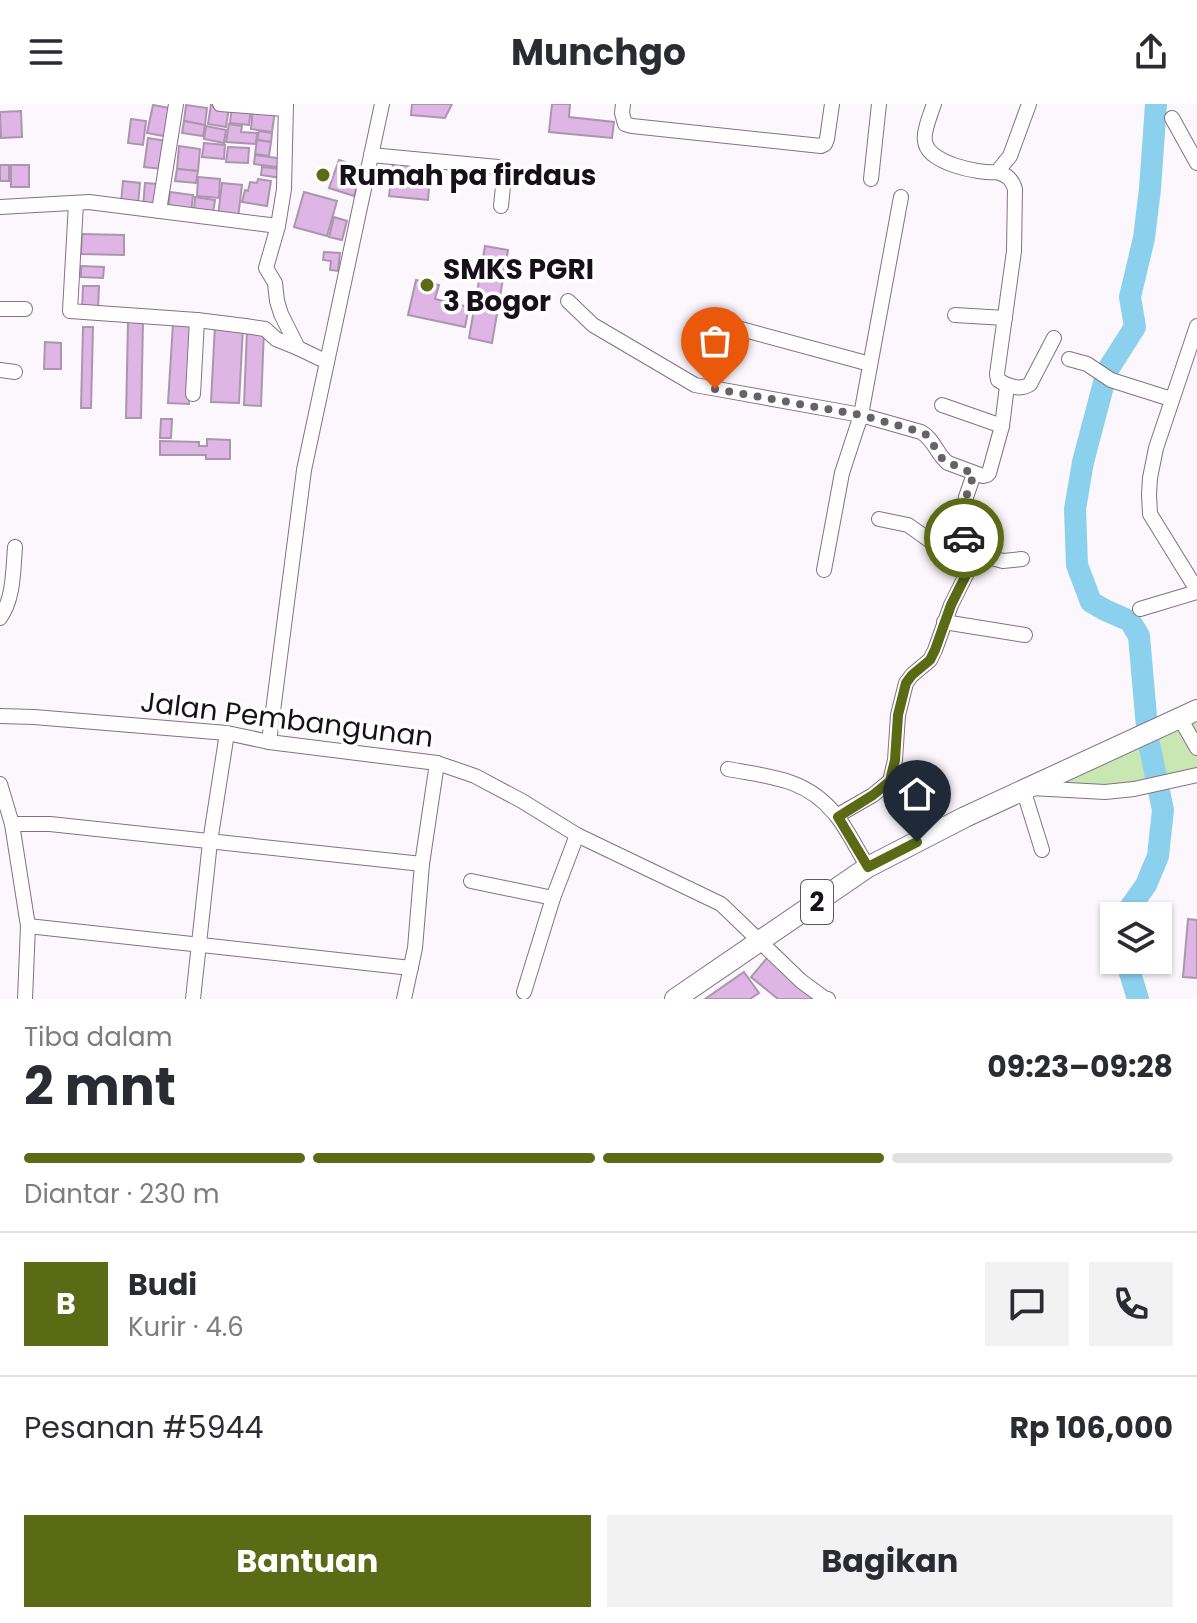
<!DOCTYPE html>
<html lang="id">
<meta charset="utf-8">
<style>
:root{--surface:#fff;--page:#f2f2f3;--text:#2b2b33;--muted:#7c7c81;--line:#e1e1e2;--accent:#5b6b15}
body{margin:0;font-family:Poppins,sans-serif;background:var(--page);color:var(--text);height:100vh;display:flex;flex-direction:column;font-size:30px;white-space:nowrap}
*{box-sizing:border-box;margin:0}
p{font-size:26px;color:var(--muted)}
.icon{flex:none;width:44px;height:44px;fill:none;stroke:currentColor;stroke-width:2;stroke-linecap:round;stroke-linejoin:round}
.map{position:relative;height:895px;overflow:hidden}
.details{display:flex;flex-direction:column;background:var(--surface);flex:1}
.details>*{flex:none}
.tools{position:absolute;left:1100px;top:798px;display:grid;gap:16px}
.tools a{display:grid;place-items:center;width:72px;height:72px;border-radius:0px;background:var(--surface);box-shadow:0 2px 6px #0004;font-size:40px}
.pin{position:absolute;display:grid;place-items:center;width:68px;height:68px;color:#fff;margin:-82px -34px;border-radius:50% 50% 50% 0;rotate:-45deg;box-shadow:0 0 8px #0007}
.pin .icon{rotate:45deg}
.courier{position:absolute;display:grid;place-items:center;width:80px;height:80px;margin:-40px;border:6px solid #5b6b15;border-radius:50%;background:#fff;color:#222;box-shadow:0 2px 10px #0007}
.overview em{font-style:normal;font-weight:700}
.overview div{display:flex;flex-direction:column-reverse}
.overview{display:flex;align-items:center;justify-content:space-between;height:136px;padding:0 24px}
h1{font-size:52px;font-weight:700;line-height:60px}
.bar{display:grid;grid-template-columns:repeat(4,1fr);gap:12px 8px;align-content:center;height:96px;padding:0 24px}
.bar i{height:10px;border-radius:6px;background:var(--line)}
.bar .selected{background:var(--accent)}
.bar p{grid-column:span 4}
.line{display:flex;align-items:center;gap:20px;padding:0 24px;border-top:2px solid var(--line)}
.line div{flex:1}
.round{display:grid;place-items:center;flex:none;width:84px;height:84px;border-radius:0px;background:var(--page)}
.cta{display:flex;gap:16px;margin-top:auto;padding:16px 24px}
.cta a{flex:1;height:92px;border-radius:0px;background:var(--accent);color:#fff;font-size:32px;font-weight:700;line-height:92px;text-align:center}
.cta a+a{background:var(--page);color:var(--text)}
header{display:flex;justify-content:space-between;align-items:center;height:104px;padding:0 24px;background:var(--surface);font-size:36px;font-weight:700}
.map>svg:first-child{display:block}
.green{fill:#c8e7b2}
.lines{fill:none;stroke-linecap:round;stroke-linejoin:round}
.river{stroke:#8bd1ee;stroke-width:22}
.building{fill:#dfb5e6;stroke:#aa96ad;stroke-width:2}
.minor-casing{stroke:#847187;stroke-width:16}
.highway-casing{stroke:#847187;stroke-width:22}
.minor{stroke:#fff;stroke-width:14}
.highway{stroke:#fff;stroke-width:20}
.done{stroke:#676168;stroke-width:8;stroke-dasharray:0 14.4}
.route{stroke:#5b6b15;stroke-width:10}
.poi-dot{fill:#5b6b15;stroke:#fff;stroke-width:3}
.labels{text-anchor:middle;stroke-width:7;stroke-linejoin:round;paint-order:stroke}
.shield{fill:#fff;stroke:#5d585d;stroke-width:2}
.shield-label{font-size:26px;font-weight:bold;fill:#171018}
.poi-label{font-size:28px;font-weight:bold;fill:#171018;stroke:#fff;text-anchor:start}
.street-label{font-size:28px;fill:#171018;stroke:#fff}
</style>
<header><svg class="icon" aria-label="menu" viewBox="0 0 24 24"><path d="M4 6h16M4 12h16M4 18h16"/></svg>Munchgo<svg class="icon" aria-label="share" viewBox="0 0 24 24"><path d="M12 15V3M7 8l5-5 5 5M5 13v7h14v-7"/></svg></header>
<div class="map">
<svg width="1197" height="895" viewBox="0 0 1197 895">
<rect width="100%" height="100%" fill="#fcf7fc"/>
<path class="green" d="M1197,613V666L1118,683H1039Z"/>
<g class="lines">
<g class="river">
<path d="M1124,812L1146,781L1158,752L1163,706L1148,635L1139,532L1130,517L1105,506L1091,498L1077,461L1075,405L1083,358L1107,267L1135,223L1130,193L1144,134L1150,85L1156,0"/>
<path d="M1126,856L1138,895"/>
</g>
</g>
<g class="building">
<path d="M211,0L229,3L226,23L208,20Z"/>
<path d="M412,0H452L445,14L411,11Z"/>
<path d="M552,0H570L569,13L614,18L612,34L549,28Z"/>
<path d="M153,1L175,5L169,33L147,29Z"/>
<path d="M186,1L207,4L205,21L184,17Z"/>
<path d="M232,2L251,4L249,21L230,19Z"/>
<path d="M253,4L275,7L272,28L251,25Z"/>
<path d="M21,7L22,33L1,34L0,8Z"/>
<path d="M131,15L146,17L143,41L128,39Z"/>
<path d="M184,17L205,21L203,32L182,29Z"/>
<path d="M229,20L242,22L241,28L257,29L256,40L226,38Z"/>
<path d="M206,22L226,26L224,39L204,35Z"/>
<path d="M259,27L272,29L271,38L257,36Z"/>
<path d="M148,34L167,37L162,65L144,63Z"/>
<path d="M257,36L271,38L269,52L255,50Z"/>
<path d="M204,39L225,41L224,55L202,53Z"/>
<path d="M179,42L200,45L198,67L177,65Z"/>
<path d="M228,43L249,44L248,59L226,58Z"/>
<path d="M255,51L285,55L284,64L254,60Z"/>
<path d="M339,56L363,64L354,92L329,84Z"/>
<path d="M393,58L431,62L428,96L389,92Z"/>
<rect x="0" y="61" width="9" height="16"/>
<rect x="11" y="61" width="18" height="22"/>
<path d="M262,63L282,65L281,74L261,71Z"/>
<path d="M177,65L198,67L196,79L175,77Z"/>
<path d="M198,73L220,75L219,94L197,92Z"/>
<path d="M258,75L271,77L267,102L242,98L245,86L248,87L250,78L257,79Z"/>
<path d="M123,77L140,79L138,101L121,99Z"/>
<path d="M145,79L158,80L156,104L143,103Z"/>
<path d="M222,79L242,81L238,114L218,112Z"/>
<path d="M170,88L193,91L191,109L168,107Z"/>
<path d="M304,88L337,97L327,132L294,123Z"/>
<path d="M195,93L215,96L213,109L194,107Z"/>
<path d="M334,113L347,117L342,136L329,133Z"/>
<path d="M82,130L124,131V151L81,150Z"/>
<path d="M485,142L508,146L492,239L469,234Z"/>
<path d="M324,148L340,149L338,167L330,166L331,157L323,156Z"/>
<path d="M81,162L104,163L103,174L81,173Z"/>
<path d="M416,176L439,181L435,195L469,203L465,223L408,211Z"/>
<path d="M83,182H99L98,206H82Z"/>
<path d="M128,217L143,218L141,314H126Z"/>
<path d="M173,220L193,221L189,300L168,299Z"/>
<path d="M215,221L243,223L239,299L211,298Z"/>
<path d="M83,223H93L91,304H81Z"/>
<path d="M247,225H264L261,302L244,301Z"/>
<path d="M45,238L61,239V265H44Z"/>
<path d="M161,315H172L171,334H160Z"/>
<path d="M207,335L230,336V355H206V351H160V337L199,338V342H207Z"/>
<path d="M1188,815L1197,816V874L1183,873Z"/>
<path d="M767,854L818,895H778L751,873Z"/>
<path d="M744,868L759,889L750,895H705Z"/>
</g>
<g class="lines">
<defs>
<g id="minor">
<path d="M220,0L285,5"/>
<path d="M286,0L284,85L278,122L266,164L275,179L277,197L281,210L298,244L327,258"/>
<path d="M623,0L622,9L625,20L632,22L821,42L825,40L827,35L832,0"/>
<path d="M934,0C931,9 923,28 925,37C927,59 979,70 997,68L1010,52L1029,0"/>
<path d="M1172,14L1197,59"/>
<path d="M371,51L498,63L504,72L501,102"/>
<path d="M997,68C1007,71 1012,75 1015,85L1014,147L997,270L998,276C1007,282 1021,287 1030,280L1054,234"/>
<path d="M871,75L879,0"/>
<path d="M76,99L70,207L197,216L245,222L265,225L276,235L298,244"/>
<path d="M0,103L89,98L278,122"/>
<path d="M159,107L176,0"/>
<path d="M568,197L593,221L695,281L861,311L921,328C934,335 937,351 948,359L983,372L987,371L989,369L1002,322L1007,282"/>
<path d="M0,205H25"/>
<path d="M955,211L1005,214"/>
<path d="M1197,222L1156,344L1150,374L1149,390L1150,410L1197,486"/>
<path d="M741,225L870,260"/>
<path d="M1069,255L1087,260L1111,276L1171,295"/>
<path d="M0,266L15,268"/>
<path d="M193,290L197,216"/>
<path d="M942,301L1002,322"/>
<path d="M879,415L908,421L939,443L964,447L1003,457L1022,455"/>
<path d="M824,466L842,369L861,311L901,93"/>
<path d="M1140,505L1197,488"/>
<path d="M0,514C14,494 13,467 15,443"/>
<path d="M944,518L1025,531"/>
<path d="M0,612L34,613L227,629L269,638L437,659L475,672L522,697L577,731L721,800L801,877L824,894L828,895"/>
<path d="M1180,614L1197,644"/>
<path d="M269,638L304,366L382,0"/>
<path d="M728,665C770,673 806,674 835,710C847,724 857,746 868,763"/>
<path d="M0,680L12,720L28,822L25,895"/>
<path d="M1031,684L1105,688L1134,685L1197,671"/>
<path d="M1024,688L1042,746"/>
<path d="M838,713L840,710L873,691L890,677L895,656L898,611L906,579L912,571L930,556L935,546L951,501L967,469L964,439V408L966,393L974,370"/>
<path d="M12,720H50L422,760"/>
<path d="M471,777L553,794"/>
<path d="M28,822L411,864"/>
<path d="M524,888L553,794L577,731"/>
<path d="M193,895L210,738L227,629"/>
<path d="M404,895L415,844L422,760L437,659"/>
</g>
<path id="highway" d="M675,895L868,763L965,713L1197,606"/>
</defs>
<use href="#minor" class="minor-casing"/>
<use href="#highway" class="highway-casing"/>
<use href="#minor" class="minor"/>
<use href="#highway" class="highway"/>
</g>
<g class="lines">
<path class="done" d="M715,285L861,311L921,328L927,331L943,356L974,370L966,393L964,434"/>
<path class="route" d="M917,738L868,763L838,713L873,691L890,677L895,656L898,611L906,579L912,571L930,556L935,546L951,501L967,469L964,434"/>
</g>
<g class="poi-dot">
<circle cx="323" cy="71" r="8"/>
<circle cx="427" cy="181" r="8"/>
</g>
<g class="labels">
<rect class="shield" x="801" y="776" width="32" height="44" rx="6"/>
<g class="shield-label">
<text x="817" y="807">2</text>
</g>
<g class="poi-label">
<text x="339" y="81">Rumah pa firdaus</text>
<text x="443" y="175">SMKS PGRI<tspan x="443" dy="32">3 Bogor</tspan></text>
</g>
<g class="street-label">
<text transform="translate(287 615) rotate(7)" y="10">Jalan Pembangunan</text>
</g>
</g>
</svg>
<div class="tools">
<a><svg class="icon" aria-label="layers" viewBox="0 0 24 24"><path d="M12 4l9 5-9 5-9-5zM3 14l9 5 9-5"/></svg></a>
</div>
<div class="pin" style="left:715px;top:285px;background:#ea580c"><svg class="icon" aria-label="bag" viewBox="0 0 24 24"><path d="M5 8h14l-1 12H6zM9 8a3 3 0 0 1 6 0"/></svg></div>
<div class="pin" style="left:917px;top:738px;background:#1f2937"><svg class="icon" aria-label="home" viewBox="0 0 24 24"><path d="M3 11l9-7 9 7M6 9v11h12V9"/></svg></div>
<div class="courier" style="left:964px;top:434px"><svg class="icon" aria-label="car" viewBox="0 0 24 24"><path d="M5 17H2v-5l4-1 3-4h7l3 4 3 1v5h-3M9 17h6M6 11h13"/><circle cx="7" cy="17" r="2"/><circle cx="17" cy="17" r="2"/></svg></div>
</div>
<section class="details">
<div class="overview"><div><h1>2 mnt</h1><p>Tiba dalam</p></div><em>09:23–09:28</em></div>
<div class="bar"><i class="selected"></i><i class="selected"></i><i class="selected"></i><i></i><p>Diantar · 230 m</p></div>
<div class="line" style="height:144px"><b class="round" style="background:var(--accent);color:#fff">B</b><div><b>Budi</b><p>Kurir · 4.6</p></div><a class="round"><svg class="icon" aria-label="chat" viewBox="0 0 24 24"><path d="M4 5h16v11H9l-5 4z"/></svg></a><a class="round"><svg class="icon" aria-label="phone" viewBox="0 0 24 24"><path d="M5 4h4l2 5-3 2q2 4 5 5l2-3 5 2v4C11 20 4 13 5 4z"/></svg></a></div>
<div class="line" style="height:104px"><div>Pesanan #5944</div><b>Rp 106,000</b></div>
<div class="cta"><a>Bantuan</a><a>Bagikan</a></div>
</section>
